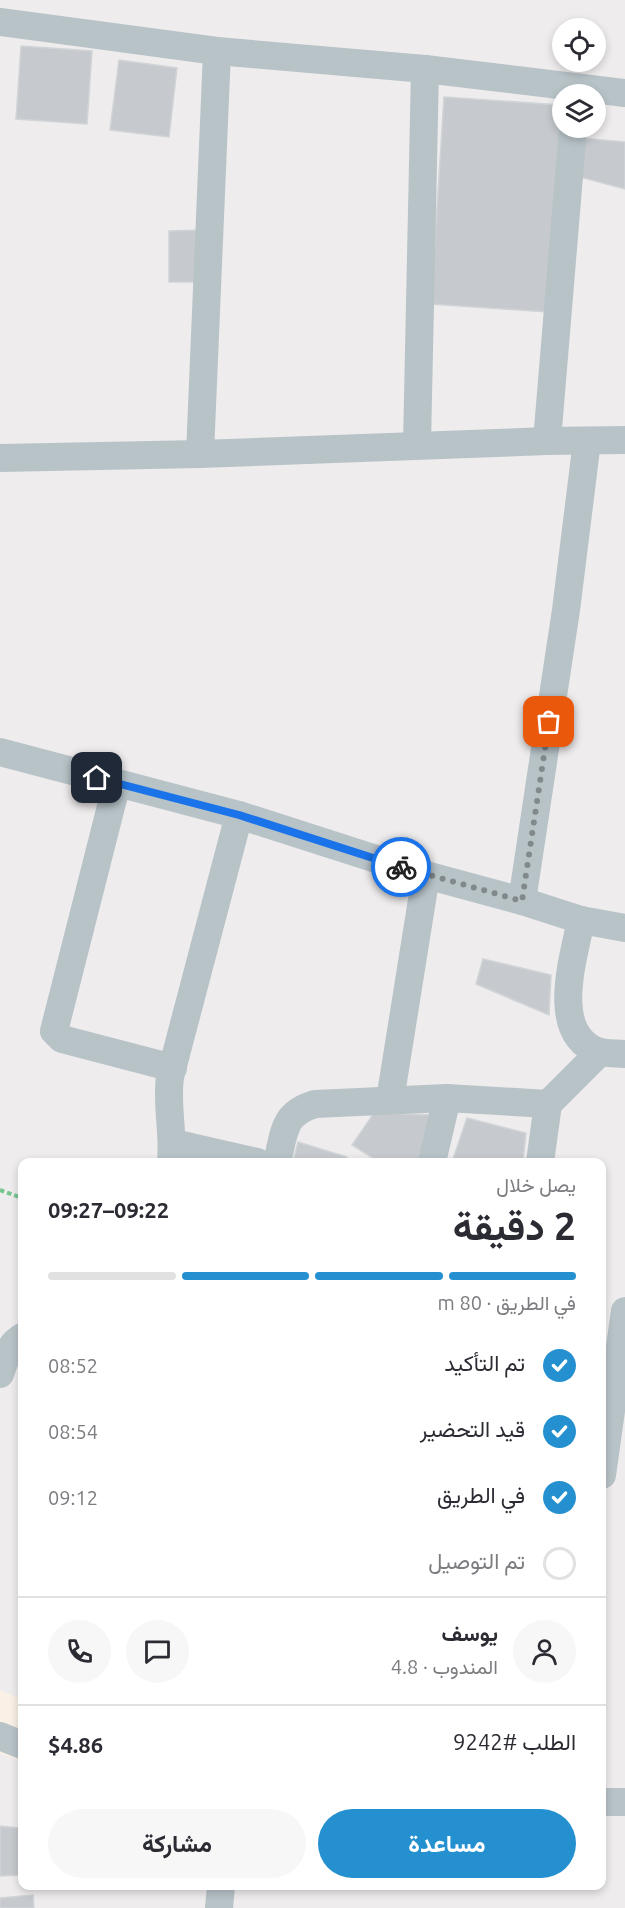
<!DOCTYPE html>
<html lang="ar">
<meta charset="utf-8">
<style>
:root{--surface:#fff;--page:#f7f7f7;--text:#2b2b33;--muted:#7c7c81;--line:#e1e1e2;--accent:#2590d0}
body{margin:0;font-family:Ubuntu,Vazirmatn,sans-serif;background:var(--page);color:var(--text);direction:rtl;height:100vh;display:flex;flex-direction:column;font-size:22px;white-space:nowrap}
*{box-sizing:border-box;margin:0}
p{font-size:20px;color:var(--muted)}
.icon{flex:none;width:33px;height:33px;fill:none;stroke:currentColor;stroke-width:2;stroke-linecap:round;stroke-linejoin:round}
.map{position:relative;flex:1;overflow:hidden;direction:ltr}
.drawer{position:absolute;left:18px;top:1158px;width:588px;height:732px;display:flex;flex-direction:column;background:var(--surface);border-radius:12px;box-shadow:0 3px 9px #0003;direction:rtl}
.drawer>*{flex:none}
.buttons{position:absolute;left:552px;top:18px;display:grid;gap:12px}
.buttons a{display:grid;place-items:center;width:54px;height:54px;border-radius:50%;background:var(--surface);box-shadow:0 3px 9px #0003;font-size:30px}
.pin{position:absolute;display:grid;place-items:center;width:51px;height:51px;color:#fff;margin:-26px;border-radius:12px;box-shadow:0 3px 9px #0006}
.courier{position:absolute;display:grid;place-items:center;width:60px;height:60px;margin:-30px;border:4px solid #1a73e8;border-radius:50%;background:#fff;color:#222;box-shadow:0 2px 8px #0007}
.headline em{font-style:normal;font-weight:700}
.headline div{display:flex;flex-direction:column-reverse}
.headline{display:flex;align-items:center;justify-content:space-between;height:102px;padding:0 30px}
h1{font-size:39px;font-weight:700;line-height:45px}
.bar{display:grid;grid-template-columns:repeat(4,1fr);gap:9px 6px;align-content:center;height:72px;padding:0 30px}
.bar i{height:8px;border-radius:4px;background:var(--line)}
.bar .on{background:var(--accent)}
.bar p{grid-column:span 4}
.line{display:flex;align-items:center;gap:15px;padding:0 30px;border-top:2px solid var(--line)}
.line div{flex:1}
.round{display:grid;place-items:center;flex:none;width:63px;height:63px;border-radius:32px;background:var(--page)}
ol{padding:0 30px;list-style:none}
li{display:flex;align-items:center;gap:18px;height:66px}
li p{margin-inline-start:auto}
li .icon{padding:6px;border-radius:50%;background:var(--accent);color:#fff;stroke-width:4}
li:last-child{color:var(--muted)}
li i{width:33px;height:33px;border:3px solid var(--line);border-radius:50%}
.action{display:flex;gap:12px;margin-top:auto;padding:12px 30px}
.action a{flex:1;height:69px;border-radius:36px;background:var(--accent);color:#fff;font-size:24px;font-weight:700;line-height:69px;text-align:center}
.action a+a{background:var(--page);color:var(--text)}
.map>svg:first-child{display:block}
.commercial{fill:#faf0e5}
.building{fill:#c6cace;stroke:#d0d4d7;stroke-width:1.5}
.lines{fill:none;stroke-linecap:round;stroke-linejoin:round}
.path{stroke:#77c690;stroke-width:4;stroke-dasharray:4.5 3;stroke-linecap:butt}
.street{stroke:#b8c3c8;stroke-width:28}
.done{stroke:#81898c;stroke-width:6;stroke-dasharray:0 10.8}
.route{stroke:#1a73e8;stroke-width:8}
</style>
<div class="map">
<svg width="625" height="1908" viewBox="0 0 625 1908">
<rect width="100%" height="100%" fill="#efeced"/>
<path class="commercial" d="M0,1690L22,1700V1761L0,1754Z"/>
<g class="building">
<path d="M21,46L92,51L87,124L16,119Z"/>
<path d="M119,60L177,68L169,137L110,130Z"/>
<path d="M444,97L561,105L548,312L431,304Z"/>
<path d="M581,138L625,142V189L576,176Z"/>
<path d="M202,230L203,282H169V231Z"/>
<path d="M483,959L551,975L549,1015L476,984Z"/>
<path d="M374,1113L431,1115L420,1162H379L352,1145Z"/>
<path d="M467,1118L526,1133L523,1162H452Z"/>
<path d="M298,1142L347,1157L346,1162H293Z"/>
<path d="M0,1826L19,1828L22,1841V1875L0,1876Z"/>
<path d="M33,1895L34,1908H0V1898Z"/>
</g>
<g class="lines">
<path class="path" d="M0,1190L22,1198"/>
<g class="street">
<path d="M0,22L217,51L425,69L625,93"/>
<path d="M547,441L573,128"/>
<path d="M417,445L425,69"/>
<path d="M200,454L217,51"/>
<path d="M0,458L200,454L547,441L625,440"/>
<path d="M0,752L239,815L426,875L522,901L581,920L625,928"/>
<path d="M117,783L54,1031L62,1039L173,1068"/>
<path d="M522,901L566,610L587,441"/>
<path d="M581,920C574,957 549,1032 597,1051C605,1054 616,1053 625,1054"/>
<path d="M390,1100L426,875"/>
<path d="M173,1143L257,1162"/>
<path d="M171,1162C174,1134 166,1105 170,1077L239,815"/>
<path d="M277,1162C285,1132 282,1114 315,1104L447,1098L548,1104"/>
<path d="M432,1162L447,1098"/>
<path d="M540,1162L548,1104L600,1052"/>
<path d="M0,1374C5,1360 9,1344 22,1337"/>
<path d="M602,1475L625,1311"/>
<path d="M0,1736L22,1745"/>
<path d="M602,1802H625"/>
<path d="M219,1908L221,1886"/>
</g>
</g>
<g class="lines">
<path class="done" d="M401,867L522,901L549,722"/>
<path class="route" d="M97,778L239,815L401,867"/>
</g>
</svg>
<div class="buttons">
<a><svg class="icon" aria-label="locate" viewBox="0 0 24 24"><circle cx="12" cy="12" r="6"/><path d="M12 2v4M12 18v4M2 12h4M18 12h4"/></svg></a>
<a><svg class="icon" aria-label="layers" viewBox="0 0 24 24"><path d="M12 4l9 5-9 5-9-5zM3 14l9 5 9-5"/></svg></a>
</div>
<div class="pin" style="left:549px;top:722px;background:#ea580c"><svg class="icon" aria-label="bag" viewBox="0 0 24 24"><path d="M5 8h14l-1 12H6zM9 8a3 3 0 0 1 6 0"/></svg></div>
<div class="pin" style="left:97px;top:778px;background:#1f2937"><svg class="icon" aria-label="home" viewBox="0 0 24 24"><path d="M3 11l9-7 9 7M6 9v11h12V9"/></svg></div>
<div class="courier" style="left:401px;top:867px"><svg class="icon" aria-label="bike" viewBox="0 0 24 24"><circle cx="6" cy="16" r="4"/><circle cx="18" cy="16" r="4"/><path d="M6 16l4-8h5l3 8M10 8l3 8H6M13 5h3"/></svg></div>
<section class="drawer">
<div class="headline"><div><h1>2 دقيقة</h1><p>يصل خلال</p></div><em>09:22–09:27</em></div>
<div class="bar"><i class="on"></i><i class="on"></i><i class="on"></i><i></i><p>في الطريق · 80 m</p></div>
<ol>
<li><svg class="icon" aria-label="check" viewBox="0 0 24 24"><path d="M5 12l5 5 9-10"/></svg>تم التأكيد<p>08:52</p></li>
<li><svg class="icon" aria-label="check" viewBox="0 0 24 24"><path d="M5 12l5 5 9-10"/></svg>قيد التحضير<p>08:54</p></li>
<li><svg class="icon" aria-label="check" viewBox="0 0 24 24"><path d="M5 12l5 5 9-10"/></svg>في الطريق<p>09:12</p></li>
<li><i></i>تم التوصيل</li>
</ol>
<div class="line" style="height:108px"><a class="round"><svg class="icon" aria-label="person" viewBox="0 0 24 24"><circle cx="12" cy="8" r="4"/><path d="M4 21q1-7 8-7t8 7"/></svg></a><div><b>يوسف</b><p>المندوب · 4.8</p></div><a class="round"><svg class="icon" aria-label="chat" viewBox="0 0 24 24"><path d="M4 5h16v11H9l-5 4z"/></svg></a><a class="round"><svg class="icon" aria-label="phone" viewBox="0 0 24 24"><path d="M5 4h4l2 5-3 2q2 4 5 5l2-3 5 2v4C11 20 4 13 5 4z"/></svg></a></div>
<div class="line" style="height:78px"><div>الطلب #9242</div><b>$4.86</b></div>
<div class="action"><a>مساعدة</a><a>مشاركة</a></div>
</section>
</div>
